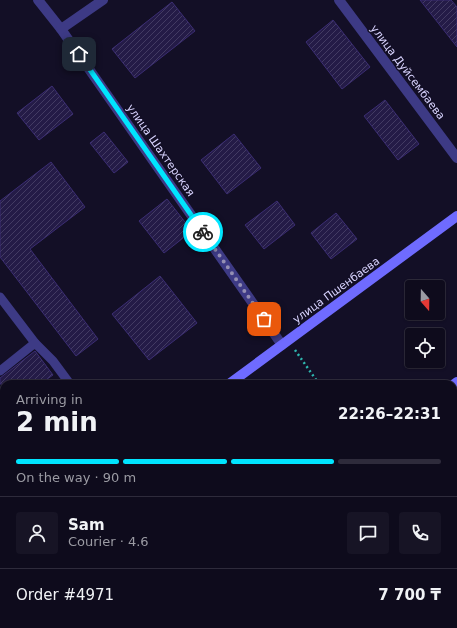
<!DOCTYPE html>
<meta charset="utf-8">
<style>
:root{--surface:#0e0b1c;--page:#171425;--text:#f1f3f6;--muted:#9b9ba3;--line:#2e2b3b;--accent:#00e5ff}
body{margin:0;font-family:"DejaVu Sans",sans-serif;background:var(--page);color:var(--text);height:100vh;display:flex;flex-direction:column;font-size:15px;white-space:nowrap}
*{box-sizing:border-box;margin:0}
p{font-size:13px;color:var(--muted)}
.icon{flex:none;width:22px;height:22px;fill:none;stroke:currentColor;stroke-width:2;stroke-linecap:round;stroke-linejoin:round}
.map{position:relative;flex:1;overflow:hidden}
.side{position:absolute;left:0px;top:380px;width:457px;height:248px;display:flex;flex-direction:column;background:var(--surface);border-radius:12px 12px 0 0;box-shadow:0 1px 3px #0004,0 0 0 1px var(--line)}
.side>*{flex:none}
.needle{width:26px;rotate:160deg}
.fabs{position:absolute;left:405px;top:280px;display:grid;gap:8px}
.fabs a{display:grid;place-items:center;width:40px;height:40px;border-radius:4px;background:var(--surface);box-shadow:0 1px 3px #0004,0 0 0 1px var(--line);font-size:20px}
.pin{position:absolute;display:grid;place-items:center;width:34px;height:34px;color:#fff;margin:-17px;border-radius:8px;box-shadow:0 2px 6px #0006}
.courier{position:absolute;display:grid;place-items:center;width:40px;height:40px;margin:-20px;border:3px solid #00e5ff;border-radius:50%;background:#fff;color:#222;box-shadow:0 1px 5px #0007}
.summary em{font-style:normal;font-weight:600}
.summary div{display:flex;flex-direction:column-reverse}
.summary{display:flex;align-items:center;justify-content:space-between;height:68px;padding:0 16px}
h1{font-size:26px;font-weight:600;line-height:30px}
.bar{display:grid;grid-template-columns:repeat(4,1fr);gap:6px 4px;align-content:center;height:48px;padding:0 16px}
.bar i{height:5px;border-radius:3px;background:var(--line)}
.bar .selected{background:var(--accent)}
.bar p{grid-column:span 4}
.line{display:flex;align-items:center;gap:10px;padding:0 16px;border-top:1px solid var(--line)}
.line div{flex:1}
.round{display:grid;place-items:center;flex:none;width:42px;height:42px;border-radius:4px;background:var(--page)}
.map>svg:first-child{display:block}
.building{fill:url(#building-hatch);stroke:#3b2d73}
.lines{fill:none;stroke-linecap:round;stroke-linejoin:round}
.path{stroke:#2fb8b0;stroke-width:2.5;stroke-dasharray:2 3;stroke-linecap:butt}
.lane{stroke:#3d3a85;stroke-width:9}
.street{stroke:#3d3a85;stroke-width:10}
.secondary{stroke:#6f6bff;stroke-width:10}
.done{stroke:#948fb3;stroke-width:4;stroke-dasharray:0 7.2}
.route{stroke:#00e5ff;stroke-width:5}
.labels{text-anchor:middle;stroke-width:3;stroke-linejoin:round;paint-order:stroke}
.street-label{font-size:11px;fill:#d9d4ff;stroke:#130f26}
</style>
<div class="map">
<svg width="457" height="628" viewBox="0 0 457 628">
<defs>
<pattern id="building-hatch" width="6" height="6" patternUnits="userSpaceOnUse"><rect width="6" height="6" fill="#241b47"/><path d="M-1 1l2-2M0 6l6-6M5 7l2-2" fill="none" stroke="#433b63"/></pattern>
</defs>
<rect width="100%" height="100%" fill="#130f26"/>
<g class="building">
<path d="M420,0H451L457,7V47Z"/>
<path d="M172,2L195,31L135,78L112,49Z"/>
<path d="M333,20L370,67L342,89L306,42Z"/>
<path d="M52,86L73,114L39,140L17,113Z"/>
<path d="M385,100L419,144L398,160L364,116Z"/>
<path d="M104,132L128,162L114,173L90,143Z"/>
<path d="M234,134L261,168L227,194L201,160Z"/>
<path d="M51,162L85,207L30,249L98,339L76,356L0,257V201Z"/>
<path d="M167,199L192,231L164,253L139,221Z"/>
<path d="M277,201L295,225L264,249L245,225Z"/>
<path d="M336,213L357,239L331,259L311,233Z"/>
<path d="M160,276L197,323L149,360L112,314Z"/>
<path d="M35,351L53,375L40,384H0V378Z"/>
</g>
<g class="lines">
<g class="path">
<path d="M295,350L319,384"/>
<path d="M0,510L4,507"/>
<path d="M0,585L4,582"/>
<path d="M59,628L65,624"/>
</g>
<g class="lane">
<path d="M0,297L35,343"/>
<path d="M0,371L35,343L53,361L70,384"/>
<path d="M453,577L457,574"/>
<path d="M143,624L146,628"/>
<path d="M385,628L391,624"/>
</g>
<g class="street">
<path d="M38,0L61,29L282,345"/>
<path d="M339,0L457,158"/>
<path d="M61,29L103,0"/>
</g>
<g class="secondary">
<path d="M229,384L457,216"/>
<path d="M453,385L457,382"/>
<path d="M0,555L4,552"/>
<path d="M124,628L129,624"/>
</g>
</g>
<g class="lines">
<path class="done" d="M203,232L264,319"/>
<path class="route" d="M79,54L203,232"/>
</g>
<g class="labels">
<g class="street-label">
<text transform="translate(408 72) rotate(53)" y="4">улица Дуйсембаева</text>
<text transform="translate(161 150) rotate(55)" y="4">улица Шахтерская</text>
<text transform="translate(336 290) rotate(-36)" y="4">улица Пшенбаева</text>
</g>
</g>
</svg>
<div class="fabs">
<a><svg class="needle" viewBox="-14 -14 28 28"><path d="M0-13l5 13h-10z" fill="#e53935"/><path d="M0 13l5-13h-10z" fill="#9b9ba3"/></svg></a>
<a><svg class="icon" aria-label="locate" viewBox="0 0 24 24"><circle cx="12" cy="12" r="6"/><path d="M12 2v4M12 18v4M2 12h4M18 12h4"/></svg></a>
</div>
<div class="pin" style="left:264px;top:319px;background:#ea580c"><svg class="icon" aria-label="bag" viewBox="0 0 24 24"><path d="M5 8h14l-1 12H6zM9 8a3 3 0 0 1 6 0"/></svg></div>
<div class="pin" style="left:79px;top:54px;background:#1f2937"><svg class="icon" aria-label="home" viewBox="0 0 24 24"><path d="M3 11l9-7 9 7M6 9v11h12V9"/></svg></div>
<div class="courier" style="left:203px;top:232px"><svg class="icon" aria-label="bike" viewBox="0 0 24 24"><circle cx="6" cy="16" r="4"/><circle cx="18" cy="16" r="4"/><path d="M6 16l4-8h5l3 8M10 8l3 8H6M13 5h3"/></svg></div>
<section class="side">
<div class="summary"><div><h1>2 min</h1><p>Arriving in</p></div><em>22:26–22:31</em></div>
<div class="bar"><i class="selected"></i><i class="selected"></i><i class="selected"></i><i></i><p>On the way · 90 m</p></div>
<div class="line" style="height:72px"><a class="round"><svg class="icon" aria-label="person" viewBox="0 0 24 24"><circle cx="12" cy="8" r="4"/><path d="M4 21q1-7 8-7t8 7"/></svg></a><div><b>Sam</b><p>Courier · 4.6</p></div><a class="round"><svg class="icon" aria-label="chat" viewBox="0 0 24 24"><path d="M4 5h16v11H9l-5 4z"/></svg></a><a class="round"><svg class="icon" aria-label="phone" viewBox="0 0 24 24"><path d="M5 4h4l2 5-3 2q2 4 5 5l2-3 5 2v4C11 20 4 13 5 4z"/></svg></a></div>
<div class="line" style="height:52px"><div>Order #4971</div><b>7 700 ₸</b></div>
</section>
</div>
